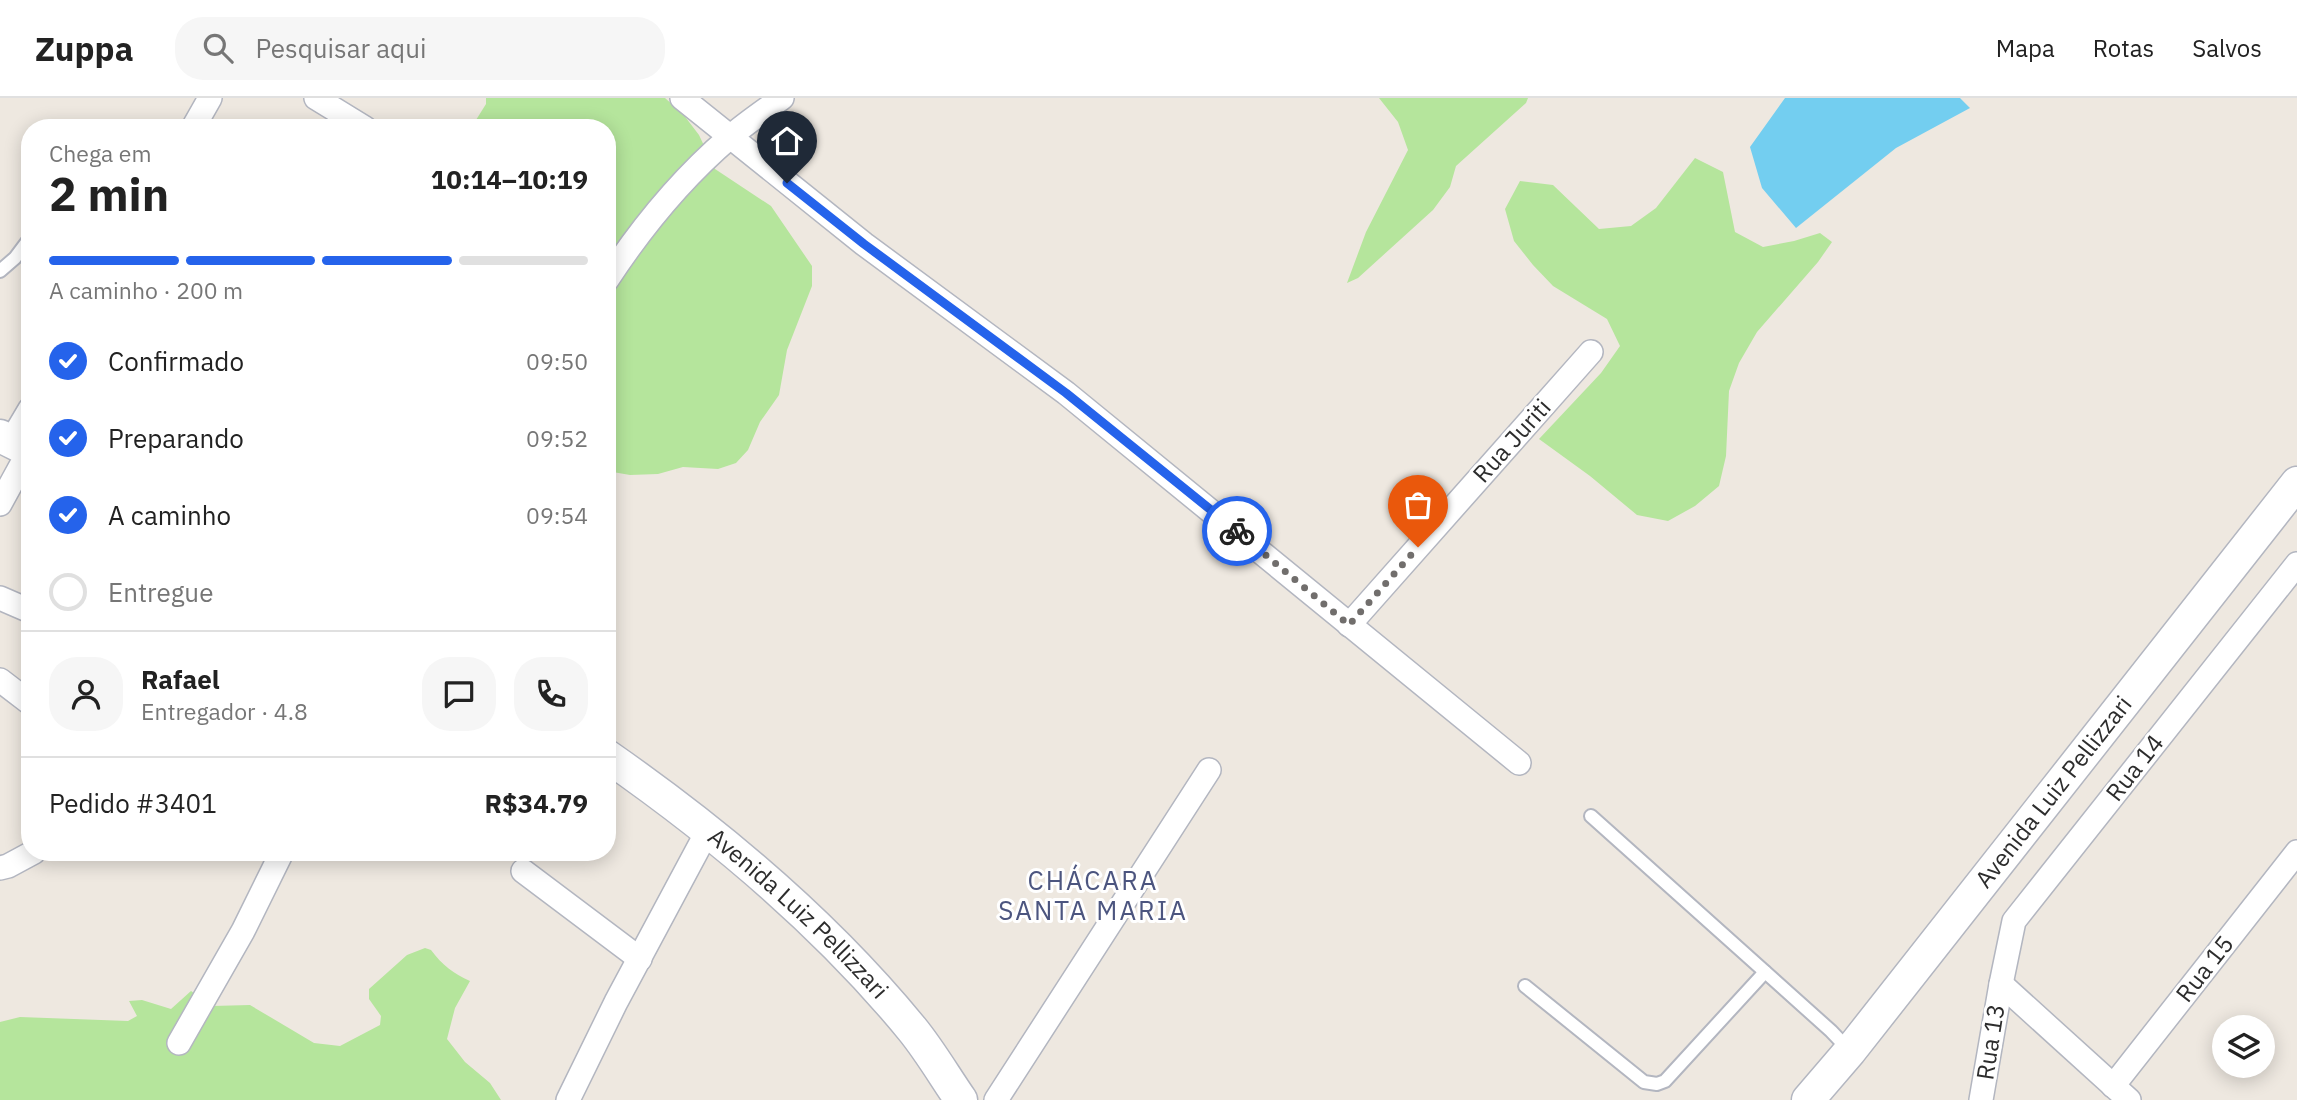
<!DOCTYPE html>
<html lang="pt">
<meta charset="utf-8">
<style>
:root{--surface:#fff;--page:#f6f6f6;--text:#222;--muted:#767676;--line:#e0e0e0;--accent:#2563eb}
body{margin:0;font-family:"IBM Plex Sans",sans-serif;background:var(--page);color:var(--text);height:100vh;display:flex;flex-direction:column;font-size:26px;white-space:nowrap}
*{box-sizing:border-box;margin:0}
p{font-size:23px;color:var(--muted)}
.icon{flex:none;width:38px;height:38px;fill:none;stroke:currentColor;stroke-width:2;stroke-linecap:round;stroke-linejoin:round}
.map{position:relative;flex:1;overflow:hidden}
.details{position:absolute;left:21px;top:21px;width:595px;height:742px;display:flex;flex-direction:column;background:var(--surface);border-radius:28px;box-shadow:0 4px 18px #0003}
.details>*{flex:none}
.controls{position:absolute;left:2212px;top:917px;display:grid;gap:14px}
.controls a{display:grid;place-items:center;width:63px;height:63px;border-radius:50%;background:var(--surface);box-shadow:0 4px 18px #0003;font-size:35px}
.pin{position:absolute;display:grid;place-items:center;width:60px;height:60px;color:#fff;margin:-72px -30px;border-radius:50% 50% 50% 0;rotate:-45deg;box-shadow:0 0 7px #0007}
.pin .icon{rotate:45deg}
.courier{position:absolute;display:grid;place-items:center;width:70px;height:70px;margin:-35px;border:5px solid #2563eb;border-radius:50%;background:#fff;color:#222;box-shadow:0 2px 9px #0007}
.summary em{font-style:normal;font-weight:800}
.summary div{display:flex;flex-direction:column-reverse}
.summary{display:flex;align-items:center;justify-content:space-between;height:119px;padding:0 28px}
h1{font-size:46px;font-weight:800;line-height:52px}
.bar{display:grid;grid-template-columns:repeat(4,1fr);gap:10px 7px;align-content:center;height:84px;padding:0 28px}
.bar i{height:9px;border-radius:5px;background:var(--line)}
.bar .on{background:var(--accent)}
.bar p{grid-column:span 4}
.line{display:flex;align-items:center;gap:18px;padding:0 28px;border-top:2px solid var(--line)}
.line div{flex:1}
.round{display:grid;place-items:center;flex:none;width:74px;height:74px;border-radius:28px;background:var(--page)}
ol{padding:0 28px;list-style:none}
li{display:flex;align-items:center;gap:21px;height:77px}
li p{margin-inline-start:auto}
li .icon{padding:7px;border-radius:50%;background:var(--accent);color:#fff;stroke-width:4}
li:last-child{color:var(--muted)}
li i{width:38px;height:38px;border:4px solid var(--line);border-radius:50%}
header{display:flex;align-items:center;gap:42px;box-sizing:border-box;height:98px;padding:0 35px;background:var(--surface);border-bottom:2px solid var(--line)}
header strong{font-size:33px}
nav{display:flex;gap:38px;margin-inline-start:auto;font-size:24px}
.search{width:490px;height:63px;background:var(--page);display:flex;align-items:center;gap:18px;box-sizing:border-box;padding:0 24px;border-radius:28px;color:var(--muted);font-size:26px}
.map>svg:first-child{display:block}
.green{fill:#b5e59c}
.water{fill:#73cef0}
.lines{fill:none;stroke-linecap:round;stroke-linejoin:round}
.service-casing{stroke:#b3b6c0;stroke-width:16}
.minor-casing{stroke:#b3b6c0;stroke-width:26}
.secondary-casing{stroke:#b3b6c0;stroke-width:35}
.service{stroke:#fff;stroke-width:12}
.minor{stroke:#fff;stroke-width:23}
.secondary{stroke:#fff;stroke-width:32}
.done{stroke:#716e6c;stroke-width:7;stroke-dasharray:0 12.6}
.route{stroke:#2563eb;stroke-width:9}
.labels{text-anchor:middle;stroke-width:6;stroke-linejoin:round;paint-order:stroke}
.street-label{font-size:24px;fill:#2d2d2d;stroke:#fff}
.neighbourhood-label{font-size:26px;letter-spacing:2px;fill:#4c557f;stroke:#fff}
</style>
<header>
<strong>Zuppa</strong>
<div class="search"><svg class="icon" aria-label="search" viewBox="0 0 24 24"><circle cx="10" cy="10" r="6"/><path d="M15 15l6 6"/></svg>Pesquisar aqui</div>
<nav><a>Mapa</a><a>Rotas</a><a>Salvos</a></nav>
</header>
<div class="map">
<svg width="2297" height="1002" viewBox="0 0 2297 1002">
<rect width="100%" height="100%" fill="#eee8e0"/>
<g class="green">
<path d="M486,0H665L683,16L699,37L715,71L771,108L812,168V188L787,252L779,297L760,324L748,352L736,365L718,371L683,369L658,376L630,377L607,373V30H471L486,6Z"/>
<path d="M1379,0H1528L1526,5L1456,68L1450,89L1433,112L1358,180L1347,185L1366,134L1408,52L1398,24Z"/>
<path d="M1695,60L1723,74L1735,134L1763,149L1794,143L1820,135L1832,144L1818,164L1757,234L1739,265L1729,293L1726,358L1719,388L1695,408L1668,423L1637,417L1590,378L1539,341L1601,275L1620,248L1607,221L1553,188L1533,167L1514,143L1505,111L1520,83L1553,87L1599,131L1631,128L1656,110Z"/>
<path d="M425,850L431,852C442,867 454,876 470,883L455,910L447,941L465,964L490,985L501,1002H0V924L20,919L128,923L137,918L129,903L142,902L171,911L191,893L212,908L250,907L314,945L340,948L380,927L381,918L369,901V891L407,857Z"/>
</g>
<path class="water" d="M1785,0H1960L1970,10L1896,50L1796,130L1762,90L1750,49Z"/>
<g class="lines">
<defs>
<g id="service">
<path d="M0,173L15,160L30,140"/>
<path d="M1591,718L1831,933L1850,953"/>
<path d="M1525,888L1644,984L1657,986L1665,983L1765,874"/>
</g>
<g id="minor">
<path d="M316,0L365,30"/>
<path d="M682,0L864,146L1066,295L1519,665"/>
<path d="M193,30L210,0"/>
<path d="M607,182C641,130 682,80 730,39C746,25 764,13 782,0"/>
<path d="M11,343L30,311"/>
<path d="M0,406L29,353"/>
<path d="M0,500L30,513"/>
<path d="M1349,527L1591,254"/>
<path d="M0,582L30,605"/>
<path d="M0,770L8,768L34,754"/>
<path d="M523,773L640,861"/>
<path d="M2001,886L2129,1002"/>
<path d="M179,945L243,833L282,754"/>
<path d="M2113,988L2297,754"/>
<path d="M568,1002L616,904L707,734"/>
<path d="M996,1002L1209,672"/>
<path d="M1981,1002L2001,886L2014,823L2297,466"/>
</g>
<g id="secondary">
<path d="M0,338L30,353"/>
<path id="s1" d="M607,658C719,736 826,826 912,931C930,953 945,979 961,1002"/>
<path id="s2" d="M1808,1002L1850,953L2297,385"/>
</g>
</defs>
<use href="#service" class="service-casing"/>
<use href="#minor" class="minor-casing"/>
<use href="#secondary" class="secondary-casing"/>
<use href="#service" class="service"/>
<use href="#minor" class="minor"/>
<use href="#secondary" class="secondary"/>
</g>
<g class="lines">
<path class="done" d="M1237,433L1349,527L1418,449"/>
<path class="route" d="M787,85L864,146L1066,295L1237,433"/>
</g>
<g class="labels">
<g class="street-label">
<text transform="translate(1512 343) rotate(-48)" y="8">Rua Juriti</text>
<text transform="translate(2135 670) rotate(-52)" y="8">Rua 14</text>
<text dy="8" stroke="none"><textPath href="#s2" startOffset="394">Avenida Luiz Pellizzari</textPath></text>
<text dy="8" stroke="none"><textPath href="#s1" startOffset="248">Avenida Luiz Pellizzari</textPath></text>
<text transform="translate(2205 871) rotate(-52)" y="8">Rua 15</text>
<text transform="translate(1991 944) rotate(-81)" y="8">Rua 13</text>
</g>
<g class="neighbourhood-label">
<text x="1093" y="792">CHÁCARA<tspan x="1093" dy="30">SANTA MARIA</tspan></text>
</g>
</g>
</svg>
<div class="controls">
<a><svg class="icon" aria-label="layers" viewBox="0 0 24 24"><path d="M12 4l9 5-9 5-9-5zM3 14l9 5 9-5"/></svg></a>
</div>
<div class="pin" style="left:1418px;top:449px;background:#ea580c"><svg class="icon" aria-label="bag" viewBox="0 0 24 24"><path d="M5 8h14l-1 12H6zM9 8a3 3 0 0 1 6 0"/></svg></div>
<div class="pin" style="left:787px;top:85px;background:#1f2937"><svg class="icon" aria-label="home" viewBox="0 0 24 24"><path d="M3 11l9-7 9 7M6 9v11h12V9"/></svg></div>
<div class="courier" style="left:1237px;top:433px"><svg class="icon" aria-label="bike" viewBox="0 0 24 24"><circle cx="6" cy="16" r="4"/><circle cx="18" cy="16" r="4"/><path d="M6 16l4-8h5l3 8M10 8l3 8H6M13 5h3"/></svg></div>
<section class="details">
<div class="summary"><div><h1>2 min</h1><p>Chega em</p></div><em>10:14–10:19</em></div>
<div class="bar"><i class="on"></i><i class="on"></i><i class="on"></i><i></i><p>A caminho · 200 m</p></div>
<ol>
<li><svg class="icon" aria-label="check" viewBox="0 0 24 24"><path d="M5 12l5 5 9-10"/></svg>Confirmado<p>09:50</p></li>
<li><svg class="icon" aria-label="check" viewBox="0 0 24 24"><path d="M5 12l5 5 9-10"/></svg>Preparando<p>09:52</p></li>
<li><svg class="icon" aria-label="check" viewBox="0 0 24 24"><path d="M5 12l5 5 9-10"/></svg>A caminho<p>09:54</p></li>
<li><i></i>Entregue</li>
</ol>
<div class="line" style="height:126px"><a class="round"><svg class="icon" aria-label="person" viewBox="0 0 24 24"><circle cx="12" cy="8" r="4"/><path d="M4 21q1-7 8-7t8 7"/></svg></a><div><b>Rafael</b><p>Entregador · 4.8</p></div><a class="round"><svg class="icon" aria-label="chat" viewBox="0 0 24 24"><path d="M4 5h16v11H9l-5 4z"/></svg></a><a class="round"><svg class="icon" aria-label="phone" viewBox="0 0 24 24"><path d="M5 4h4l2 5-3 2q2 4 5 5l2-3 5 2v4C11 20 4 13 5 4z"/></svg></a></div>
<div class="line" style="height:91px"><div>Pedido #3401</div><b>R$34.79</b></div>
</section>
</div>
